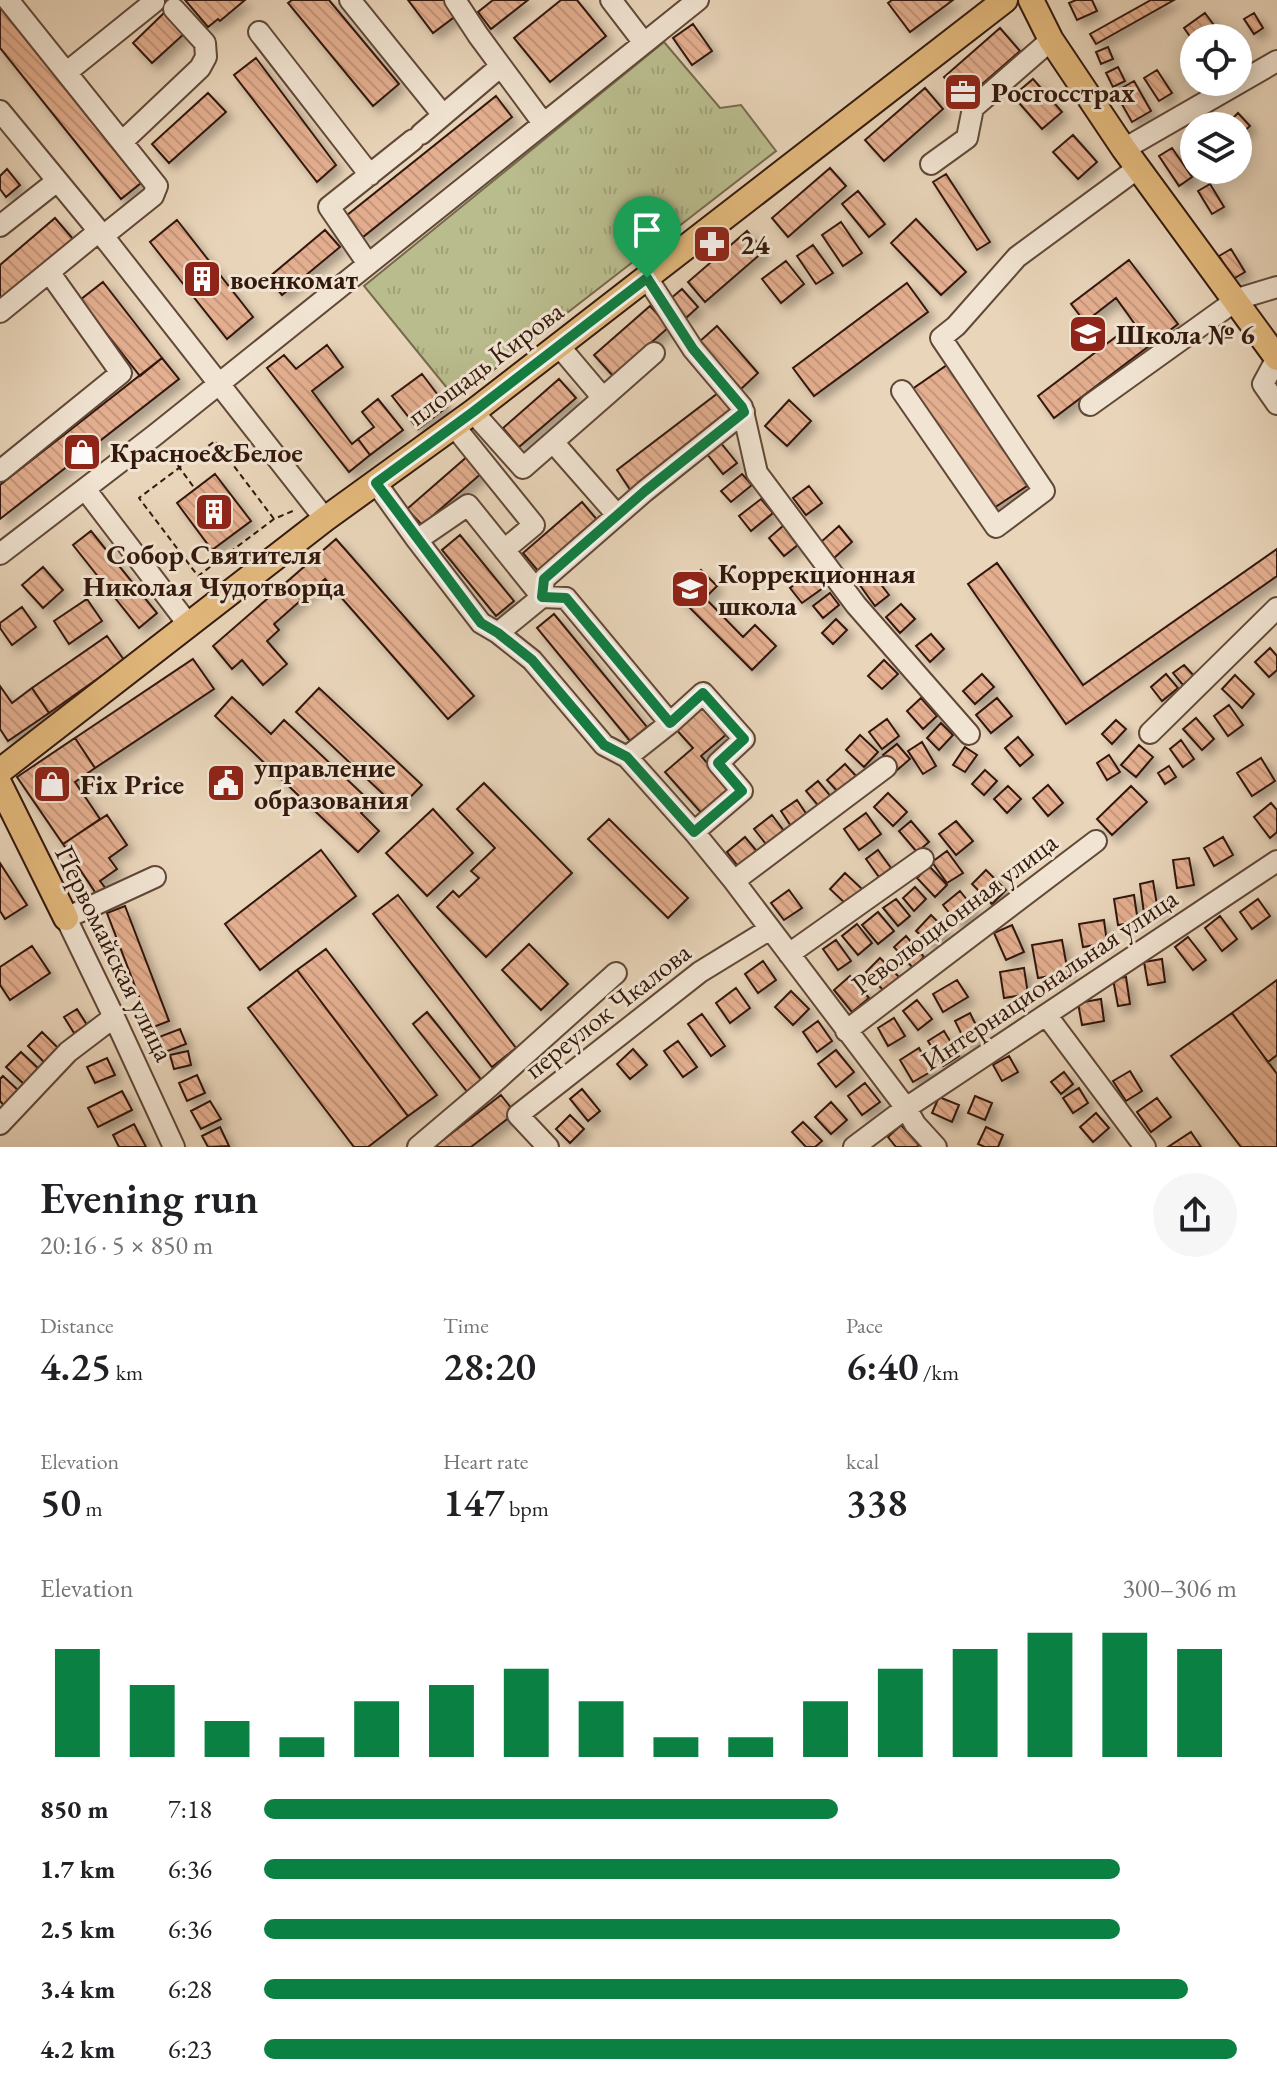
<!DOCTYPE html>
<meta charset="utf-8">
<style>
body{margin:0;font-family:"EB Garamond",serif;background:#f6f6f6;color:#202124;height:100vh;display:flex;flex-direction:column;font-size:30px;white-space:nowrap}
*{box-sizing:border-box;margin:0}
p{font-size:26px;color:#757577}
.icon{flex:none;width:44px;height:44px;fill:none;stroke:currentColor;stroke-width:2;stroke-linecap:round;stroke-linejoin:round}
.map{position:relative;height:1147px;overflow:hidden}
.panel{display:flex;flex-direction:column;background:#fff;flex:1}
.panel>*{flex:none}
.fabs{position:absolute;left:1180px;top:24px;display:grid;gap:16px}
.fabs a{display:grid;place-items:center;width:72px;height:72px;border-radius:50%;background:#fff;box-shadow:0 4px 20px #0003;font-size:40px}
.pin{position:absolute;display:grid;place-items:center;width:68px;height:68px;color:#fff;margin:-82px -34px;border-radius:50% 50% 50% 0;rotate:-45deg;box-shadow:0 0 8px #0007}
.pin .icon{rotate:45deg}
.round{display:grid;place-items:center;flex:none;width:84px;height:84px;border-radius:42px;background:#f6f6f6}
.head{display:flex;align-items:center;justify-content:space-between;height:136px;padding:0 40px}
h1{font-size:44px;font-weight:600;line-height:60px}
.figures{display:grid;grid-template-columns:repeat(3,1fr);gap:12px;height:136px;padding:8px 40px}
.figures div{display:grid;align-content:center}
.figures b{font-size:40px;font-weight:600}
.figures small{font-size:22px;font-weight:400}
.figures p{font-size:22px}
.chart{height:224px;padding:16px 40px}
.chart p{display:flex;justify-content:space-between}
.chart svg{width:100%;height:144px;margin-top:8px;stroke:#0b8043;stroke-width:6}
ul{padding:0 40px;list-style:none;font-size:26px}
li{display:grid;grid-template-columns:128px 96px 1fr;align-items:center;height:60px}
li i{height:20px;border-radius:10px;background:#0b8043}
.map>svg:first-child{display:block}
.park{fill:url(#park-tufts);stroke:#766a4d;stroke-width:2}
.building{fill:url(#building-back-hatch);stroke:#33190d;stroke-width:2;filter:url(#shadow)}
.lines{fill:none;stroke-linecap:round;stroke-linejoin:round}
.minor-casing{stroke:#604838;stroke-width:24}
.major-casing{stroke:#33190d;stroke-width:28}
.path{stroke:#33190d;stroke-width:2;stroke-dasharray:6 4;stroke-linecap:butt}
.minor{stroke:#f1e4d2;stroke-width:20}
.major{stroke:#e4ba7d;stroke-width:24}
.route-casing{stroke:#fff;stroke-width:16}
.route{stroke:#0b8043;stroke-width:10}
.labels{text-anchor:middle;stroke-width:6;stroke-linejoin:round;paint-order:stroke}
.poi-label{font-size:28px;font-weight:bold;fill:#33190d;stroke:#f1e4d2;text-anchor:start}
.street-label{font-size:28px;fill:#33190d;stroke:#f1e4d2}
</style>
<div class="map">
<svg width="1277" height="1147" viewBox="0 0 1277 1147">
<defs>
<pattern id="park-tufts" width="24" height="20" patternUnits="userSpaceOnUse" patternTransform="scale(2)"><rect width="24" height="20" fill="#b9bc8d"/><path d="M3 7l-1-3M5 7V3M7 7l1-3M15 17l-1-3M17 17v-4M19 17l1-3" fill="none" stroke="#a0a178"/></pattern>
<pattern id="building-back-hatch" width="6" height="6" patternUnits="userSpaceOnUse" patternTransform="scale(2)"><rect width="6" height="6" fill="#e4af90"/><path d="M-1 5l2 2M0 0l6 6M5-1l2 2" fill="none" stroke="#c4967b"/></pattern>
<filter id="shadow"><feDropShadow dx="6" dy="6" stdDeviation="4" flood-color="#0004"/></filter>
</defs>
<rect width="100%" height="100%" fill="#e9d5ba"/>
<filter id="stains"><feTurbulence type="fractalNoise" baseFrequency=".0025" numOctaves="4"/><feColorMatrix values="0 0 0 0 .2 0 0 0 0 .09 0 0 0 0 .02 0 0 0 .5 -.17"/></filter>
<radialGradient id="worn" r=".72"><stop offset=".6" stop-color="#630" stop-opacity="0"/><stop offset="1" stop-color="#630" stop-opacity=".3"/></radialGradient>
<path class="park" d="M664,42l56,66 21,-3 35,46 -320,248 -92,-113z"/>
<path class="building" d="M185,0h60l-25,21 -2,-2 -10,8z
M292,0h37l70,84 -26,22 -85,-103z
M408,0h37l12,15 -24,18z
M493,0h35l-37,29 -13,-17z
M561,0h16l29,36 -56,46 -36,-44z
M892,0h61l-43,32 -22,-29z
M1076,0h16l5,11 -20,9 -8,-17z
M1151,0h23l-78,44 -6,-10z
M0,7l141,176 -20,16 -121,-151z
M165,12l20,21 -33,30 -19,-20z
M1205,13l14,19 -8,6h-17v4l-10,-14z
M1254,13l9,15 -9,6 -10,-15z
M693,24l19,27 -20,14 -19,-27z
M1000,28l20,23 -56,49 -20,-23z
M1108,47l5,12 -12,5 -5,-12z
M256,58l80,107 -19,17 -83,-107z
M1118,67l7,14 -12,6 -7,-14z
M1157,70l15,23 -13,8 -15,-23z
M1033,79l29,33 -20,17 -29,-33z
M1134,81l17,30 -19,11 -17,-30z
M925,88l18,21 -59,52 -19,-21z
M208,93l18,19 -57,51 -17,-19z
M496,96l16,21 -149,120 -17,-21z
M1238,113l12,13 -8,7 -4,-7 -7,-6z
M1073,135l24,27 -19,17 -25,-27z
M1172,148l20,29 -13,9 -20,-30z
M830,168l16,18 -58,51 -16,-19z
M7,169l13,16 -14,12 -6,-8v-13z
M946,174l44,68 -13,8 -44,-68z
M1210,184l14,23 -12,7 -14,-23z
M858,191l27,33 -16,13 -27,-33z
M55,218l18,21 -73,62v-36z
M916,219l50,53 -25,23 -50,-52z
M177,220l76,97 -26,22 -77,-97z
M841,222l21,31 -19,13 -21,-31z
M325,230l15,17 -58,48 -14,-17z
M747,231l17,20 -59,51 -17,-20z
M813,245l20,28 -17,11 -19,-28z
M1231,249l14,23 -12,7 -14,-23z
M1129,260l49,64 -124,94 -16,-22 96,-73 -18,-25 -31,24 -14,-18z
M786,261l18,23 -23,19 -19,-24z
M103,282l59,76 -22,18 -60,-76z
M907,283l21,29 -114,84 -21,-28z
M682,289l16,18 -12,11 -16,-19z
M650,306l19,21 -56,49 -19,-21z
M717,326l41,47 -17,16 -42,-47z
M327,345l16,22 -31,24 40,53 6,-5 12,16 -21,17 -82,-104 17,-13 12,14z
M162,358l17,21 -179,140v-34z
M947,365l83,119 -39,26 -83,-118z
M422,374l25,33 -29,22 -26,-33z
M559,379l17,19 -57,49 -16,-19z
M722,390l15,20 -106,81 -14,-21z
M378,399l25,31 -33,25 -12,-16 16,-12 -12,-15z
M789,400l22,21 -24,25 -22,-20z
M721,443l16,20 -14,11 -16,-20z
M469,455l14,17 -61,53 -15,-16z
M215,474l36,47 -39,29 -35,-47z
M742,474l10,11 -21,17 -10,-11z
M809,486l13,17 -16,12 -13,-17z
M761,499l12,14 -22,18 -12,-15z
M582,502l16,19 -59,51 -16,-19z
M784,525l15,19 -15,12 -15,-18z
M839,526l13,16 -18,16 -13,-16z
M91,531l66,82 -18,15 -66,-83z
M460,535l54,66 -18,15 -54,-66z
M336,539l138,157 -26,23 -123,-140 -51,45 5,6 -12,11 20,23 -24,21 -21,-25 -10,9 -19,-23z
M1277,549v27l-211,148 -98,-140 29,-21 86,122z
M43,567l20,23 -20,18 -21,-23z
M701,570l16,16 -12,12 38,39 12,-12 21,21 -24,24 -76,-76z
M811,572l12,16 -21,15 -12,-15z
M873,574l16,21 -14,11 -16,-22z
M830,593l9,12 -16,13 -10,-12z
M87,599l15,22 -33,23 -15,-23z
M901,604l14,15 -15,14 -14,-16z
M22,607l14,20 -24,18 -12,-17v-5z
M554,614l93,113 -17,14 -93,-113z
M836,619l11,11 -14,14 -11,-11z
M931,634l13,15 -14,13 -14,-16z
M107,636l17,24 -75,53 -17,-25z
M1270,648l7,8v14l-8,7 -14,-15z
M193,659l21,30 -119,79 -20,-30z
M884,660l14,14 -16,15 -14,-13z
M1184,665l10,11 -11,9 -10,-12z
M982,674l12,13 -19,17 -12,-13z
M1166,674l12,14 -16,13 -11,-14z
M1235,675l19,19 -12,14 -20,-19z
M0,686l12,17 20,-15 17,25 -41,28 -8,-12z
M319,688l103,97 -23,24 -103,-97z
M232,697l39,37 13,-14 87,82 -10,11 18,18 -21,21 -143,-136z
M921,698l16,18 -14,13 -16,-18z
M997,698l15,18 -21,17 -15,-18z
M701,703l27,30 -27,23 32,37 -28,24 -40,-45 28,-24 -19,-21z
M1229,705l14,20 -15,11 -14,-20z
M1196,718l18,21 -12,11 -19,-21z
M887,719l12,17 -17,13 -13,-17z
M1116,720l10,9 -14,15 -10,-10z
M941,723l12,12 -14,15 -12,-12z
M860,735l18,17 -14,15 -18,-17z
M1018,737l15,18 -13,11 -15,-18z
M75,738l20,30 -20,14 25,37 -37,25 -46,-67z
M1181,740l13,19 -11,8 -13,-18z
M922,742l14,24 -13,8 -15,-23z
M897,744l13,15 -14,12 -13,-16z
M1139,745l14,12 -17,20 -15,-12z
M965,747l12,8 -12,17 -12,-7z
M1109,755l11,17 -13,8 -10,-17z
M1261,758l14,23 -23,15 -15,-23z
M845,764l11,12 -18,16 -11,-12z
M1169,766l7,11 -11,7 -7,-11z
M985,770l12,11 -13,14 -12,-11z
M818,781l15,18 -12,10 -15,-18z
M484,783l88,90 -86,84 -49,-50 16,-16 6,6 20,-19 -8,-7 24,-23 -38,-39z
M1048,785l15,18 -15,13 -15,-18z
M1008,786l13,13 -14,14 -13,-14z
M1131,786l16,16 -35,33 -15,-16z
M888,793l19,19 -14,14 -19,-19z
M797,800l10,15 -16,11 -10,-15z
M1271,803l6,7v22l-7,6 -16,-21z
M433,809l40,44 -46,43 -41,-43z
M866,813l15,21 -22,16 -15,-21z
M107,815l20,30 -18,13 8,11 -17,12 6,8 -9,6 -34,-51z
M772,815l12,16 -18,13 -12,-15z
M609,819l79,79 -20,20 -80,-79z
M911,821l18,21 -12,10 -18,-21z
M956,821l17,20 -17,14 -17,-21z
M745,837l15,18 -19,15 -14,-18z
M1223,837l10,18 -19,11 -10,-18z
M321,850l35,46 -96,74 -35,-46z
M878,850l13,18 -12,9 -13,-18z
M947,851l16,22 -16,10 -15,-21z
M1189,858l5,27 -17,3 -4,-28z
M0,863l27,42 -22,14 -5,-8z
M929,866l18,19 -12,12 -18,-19z
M986,870l20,20 -14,14 -20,-20z
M845,873l18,17 -16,15 -17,-16z
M1153,881l5,30 -14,2 -4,-29z
M915,887l11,12 -12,12 -11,-13z
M789,890l13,18 -18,12 -13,-17z
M960,891l15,19 -17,14 -15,-19z
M398,895l118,153 -24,19 -119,-153z
M1134,895l4,27 -20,3 -4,-26z
M896,899l14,17 -12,10 -15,-18z
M1258,899l12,17 -18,13 -12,-17z
M125,906l44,115 -18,7 -44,-115z
M878,912l16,19 -16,13 -16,-19z
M931,915l15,15 -15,15 -15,-14z
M1220,916l17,23 -15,12 -17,-23z
M1104,920l3,23 -24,4 -4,-23z
M857,924l15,19 -14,12 -16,-19z
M1012,925l12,27 -18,8 -12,-27z
M906,936l18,21 -11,11 -19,-21z
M1188,937l18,23 -13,10 -18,-23z
M836,940l15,21 -13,9 -15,-21z
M1062,940l6,33 -30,5 -6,-33z
M529,944l39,40 -27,26 -39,-40z
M32,946l18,27 -40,27 -10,-15v-18z
M326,949l111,146 -29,21 -111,-146z
M880,958l20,20 -15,14 -19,-20z
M1162,959l3,23 -17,3 -4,-23z
M763,961l13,19 -18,13 -13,-19z
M1024,968l4,26 -24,4 -4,-26z
M297,970l111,146 -40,31h-14l-106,-139z
M850,976l19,22 -17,14 -18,-22z
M1126,977l4,27 -12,2 -5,-27z
M957,980l11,17 -25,15 -10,-18z
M1277,980v75l-9,7 -36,-49z
M736,988l14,20 -20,15 -14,-20z
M791,991l18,18 -16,16 -18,-18z
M1101,999l3,22 -22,4 -4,-22z
M917,1000l15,19 -14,11 -15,-19z
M77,1009l10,16 -13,8 -10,-16z
M427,1012l57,71 -15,11 -56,-70z
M970,1013l11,22 -15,8 -11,-22z
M1232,1013l45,61v73h-36l-70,-91z
M702,1014l23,32 -14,10 -23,-32z
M894,1018l11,18 -17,10 -10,-18z
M818,1021l14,20 -15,11 -14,-20z
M180,1029l6,15 -21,8 -6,-15z
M944,1031l15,25 -16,10 -15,-25z
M42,1032l19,19 -14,14 -19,-19z
M678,1041l19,26 -14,10 -19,-26z
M919,1048l13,23 -19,11 -13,-22z
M633,1049l14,16 -17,14 -13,-15z
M836,1050l18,22 -18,15 -18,-23z
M188,1051l3,14 -17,4 -4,-14z
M21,1052l19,18 -15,15 -19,-18z
M1009,1056l9,16 -16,9 -9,-16z
M107,1058l8,17 -20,8 -8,-16z
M1130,1071l12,20 -16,10 -13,-20z
M1064,1072l9,12 -12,10 -10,-12z
M197,1075l8,18 -18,8 -8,-18z
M3,1076l19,18 -15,15 -7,-8v-22z
M865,1083l15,19 -18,13 -14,-19z
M1079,1088l9,15 -15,10 -10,-15z
M582,1089l18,22 -12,10 -18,-22z
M122,1091l10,19 -34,17 -10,-19z
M501,1095l14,18 -44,34h-37z
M975,1096l17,7 -7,17 -17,-7z
M939,1097l20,8 -7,17 -20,-9z
M1157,1098l14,19 -20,15 -14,-20z
M210,1101l11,18 -20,10 -10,-18z
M831,1102l16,18 -16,14 -16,-17z
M1096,1113l13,15 -16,14 -13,-15z
M570,1115l14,14 -14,14 -14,-14z
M803,1122l19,19 -7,6h-9l-14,-15z
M134,1124l12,23h-27l-6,-12z
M901,1125l18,20 -2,2h-21l-8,-10z
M220,1127l9,19 -21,1 -6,-11z
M986,1127l17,8 -5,12h-13l-7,-3z
M1191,1132l10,15h-33z"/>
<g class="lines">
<defs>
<path id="minor" d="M8,0l149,186 -4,10 -50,40
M350,0l93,115
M455,0l23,35 65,88
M611,0l33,43
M259,32l111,143
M67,72l87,-70
M0,111l103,125 222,283
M421,134l80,-68
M122,142l78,-74 6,-11 -1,-14 -31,-34
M1124,149l153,-88
M931,164l36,-26 6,-30 78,-68
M0,226l57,-45
M368,264l-39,-57 84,-67
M647,278l46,71 49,58 15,66 99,132 113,129
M1234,300l43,-13
M0,312l49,-40
M1277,358l-14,26 14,20
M902,391l94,136 48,-36 -103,-153 15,-12 61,-69 121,-89
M603,398l51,-45
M1090,405l145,-104
M473,412l50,56 80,-70 -44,-52
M454,426l80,99 -30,25
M553,442l64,73
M0,471l121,-98 -72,-101 50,-41
M376,483l41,57 64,83 17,10 34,27 72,85 23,12 67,75 40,49 172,227 9,16 21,23
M85,489l103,135
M417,540l51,-35 74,92 24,1 104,125
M0,554l155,-119 543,-435
M498,633l44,-36 2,-18 101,-88 99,-79
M1150,733l127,-125
M627,757l43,-34 33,-30 41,46 -26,24 24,28 -48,41
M155,877l-89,41 48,99 60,130
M734,881l152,-114
M789,954l134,-95
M1047,1016l98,131
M846,1031l250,-190
M0,1124l68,-72 46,-35
M418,1147l72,-61 126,-113
M548,1147l-30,-32 182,-143 70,-43
M854,1147l52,-39 371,-247"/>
<path id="major" d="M1031,0l20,40 73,109 153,209
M0,771l325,-252 148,-107 532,-412
M0,785l66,133"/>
</defs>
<use href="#minor" class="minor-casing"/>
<use href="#major" class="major-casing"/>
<path class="path" d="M166,449l29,40
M274,519l-59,-78 -76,57 59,78 76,-57 21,-9"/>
<use href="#minor" class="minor"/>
<use href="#major" class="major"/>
</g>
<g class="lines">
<defs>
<path id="route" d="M647,278l46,71 49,58 2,5 -99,79 -101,88 -2,18 24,1 104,125 33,-30 41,46 -26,24 24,28 -48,41 -67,-75 -23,-12 -72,-85 -34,-27 -17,-10 -105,-140 97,-71z"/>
</defs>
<use href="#route" class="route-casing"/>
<use href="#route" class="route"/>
</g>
<defs>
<symbol id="office-square" viewBox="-11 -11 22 22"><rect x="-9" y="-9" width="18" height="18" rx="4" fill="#8f2418" stroke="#f1e4d2"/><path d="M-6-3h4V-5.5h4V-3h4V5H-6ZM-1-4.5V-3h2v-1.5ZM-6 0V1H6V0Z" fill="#fff"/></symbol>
<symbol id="pharmacy-square" viewBox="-11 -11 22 22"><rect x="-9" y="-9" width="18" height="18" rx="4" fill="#8f2418" stroke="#f1e4d2"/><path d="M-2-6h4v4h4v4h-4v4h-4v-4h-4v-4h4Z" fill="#fff"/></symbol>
<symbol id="building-square" viewBox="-11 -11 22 22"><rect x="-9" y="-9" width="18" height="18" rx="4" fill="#8f2418" stroke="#f1e4d2"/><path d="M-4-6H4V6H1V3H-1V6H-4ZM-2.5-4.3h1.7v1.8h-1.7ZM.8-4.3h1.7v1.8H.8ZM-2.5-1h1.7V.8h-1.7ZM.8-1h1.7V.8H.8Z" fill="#fff"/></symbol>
<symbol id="school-square" viewBox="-11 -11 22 22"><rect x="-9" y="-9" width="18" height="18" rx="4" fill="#8f2418" stroke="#f1e4d2"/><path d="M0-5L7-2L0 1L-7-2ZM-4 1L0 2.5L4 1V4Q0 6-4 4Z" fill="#fff"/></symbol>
<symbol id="shop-square" viewBox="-11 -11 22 22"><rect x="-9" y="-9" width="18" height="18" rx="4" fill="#8f2418" stroke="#f1e4d2"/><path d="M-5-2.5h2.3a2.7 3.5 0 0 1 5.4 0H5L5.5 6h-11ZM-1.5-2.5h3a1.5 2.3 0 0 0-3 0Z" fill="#fff"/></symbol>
<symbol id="civic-square" viewBox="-11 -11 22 22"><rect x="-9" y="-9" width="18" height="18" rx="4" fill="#8f2418" stroke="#f1e4d2"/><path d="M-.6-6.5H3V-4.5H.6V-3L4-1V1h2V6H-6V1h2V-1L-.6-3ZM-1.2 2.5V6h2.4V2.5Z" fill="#fff"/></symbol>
</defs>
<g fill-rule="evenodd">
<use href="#office-square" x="941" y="70" width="44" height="44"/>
<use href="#pharmacy-square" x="690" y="222" width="44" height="44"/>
<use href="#building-square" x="180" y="257" width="44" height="44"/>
<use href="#school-square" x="1066" y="312" width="44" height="44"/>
<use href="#shop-square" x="60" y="430" width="44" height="44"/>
<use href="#building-square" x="192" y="490" width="44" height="44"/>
<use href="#school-square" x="668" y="567" width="44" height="44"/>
<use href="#civic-square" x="204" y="761" width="44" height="44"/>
<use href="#shop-square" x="30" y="762" width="44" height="44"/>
</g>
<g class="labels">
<g class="poi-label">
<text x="991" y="102">Росгосстрах</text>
<text x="740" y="254">24</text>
<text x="230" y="289">военкомат</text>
<text x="1116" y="344">Школа № 6</text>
<text x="110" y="462">Красное&amp;Белое</text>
<text x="214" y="564" text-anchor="middle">Собор Святителя<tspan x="214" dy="32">Николая Чудотворца</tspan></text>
<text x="718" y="583">Коррекционная<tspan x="718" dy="32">школа</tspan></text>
<text x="254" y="777">управление<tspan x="254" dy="32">образования</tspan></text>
<text x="80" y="794">Fix Price</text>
</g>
<g class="street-label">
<text transform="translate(485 363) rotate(-37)" y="10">площадь Кирова</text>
<text transform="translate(954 913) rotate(-37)" y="10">Революционная улица</text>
<text transform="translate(115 953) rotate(64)" y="10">Первомайская улица</text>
<text transform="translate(1049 979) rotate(-34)" y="10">Интернациональная улица</text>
<text transform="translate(607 1010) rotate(-38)" y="10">переулок Чкалова</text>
</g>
</g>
<rect width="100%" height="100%" filter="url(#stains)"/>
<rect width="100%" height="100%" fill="url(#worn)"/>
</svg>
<div class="fabs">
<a><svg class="icon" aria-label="locate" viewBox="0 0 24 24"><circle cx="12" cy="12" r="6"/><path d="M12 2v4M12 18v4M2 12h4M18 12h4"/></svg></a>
<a><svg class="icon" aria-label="layers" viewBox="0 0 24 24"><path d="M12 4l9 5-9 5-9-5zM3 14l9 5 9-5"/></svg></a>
</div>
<div class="pin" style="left:647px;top:278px;background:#1e9e55"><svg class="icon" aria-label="arrive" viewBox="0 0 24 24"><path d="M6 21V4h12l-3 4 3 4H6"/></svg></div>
</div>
<section class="panel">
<div class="head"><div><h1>Evening run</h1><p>20:16 · 5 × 850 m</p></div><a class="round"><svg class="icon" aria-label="share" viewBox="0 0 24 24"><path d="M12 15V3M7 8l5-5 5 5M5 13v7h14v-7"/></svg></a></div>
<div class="figures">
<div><p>Distance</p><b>4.25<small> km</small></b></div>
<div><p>Time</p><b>28:20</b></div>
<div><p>Pace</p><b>6:40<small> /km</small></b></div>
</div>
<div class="figures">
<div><p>Elevation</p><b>50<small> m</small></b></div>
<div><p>Heart rate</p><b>147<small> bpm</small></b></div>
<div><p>kcal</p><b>338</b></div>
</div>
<div class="chart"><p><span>Elevation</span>300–306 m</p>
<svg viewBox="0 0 160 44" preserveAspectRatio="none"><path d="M5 44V11M15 44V22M25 44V33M35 44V38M45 44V27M55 44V22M65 44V17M75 44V27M85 44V38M95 44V38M105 44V27M115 44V17M125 44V11M135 44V6M145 44V6M155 44V11"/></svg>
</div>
<ul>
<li><b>850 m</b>7:18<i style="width:59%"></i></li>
<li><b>1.7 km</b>6:36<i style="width:88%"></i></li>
<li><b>2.5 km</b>6:36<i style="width:88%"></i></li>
<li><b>3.4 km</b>6:28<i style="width:95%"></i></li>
<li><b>4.2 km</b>6:23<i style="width:100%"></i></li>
</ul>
</section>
